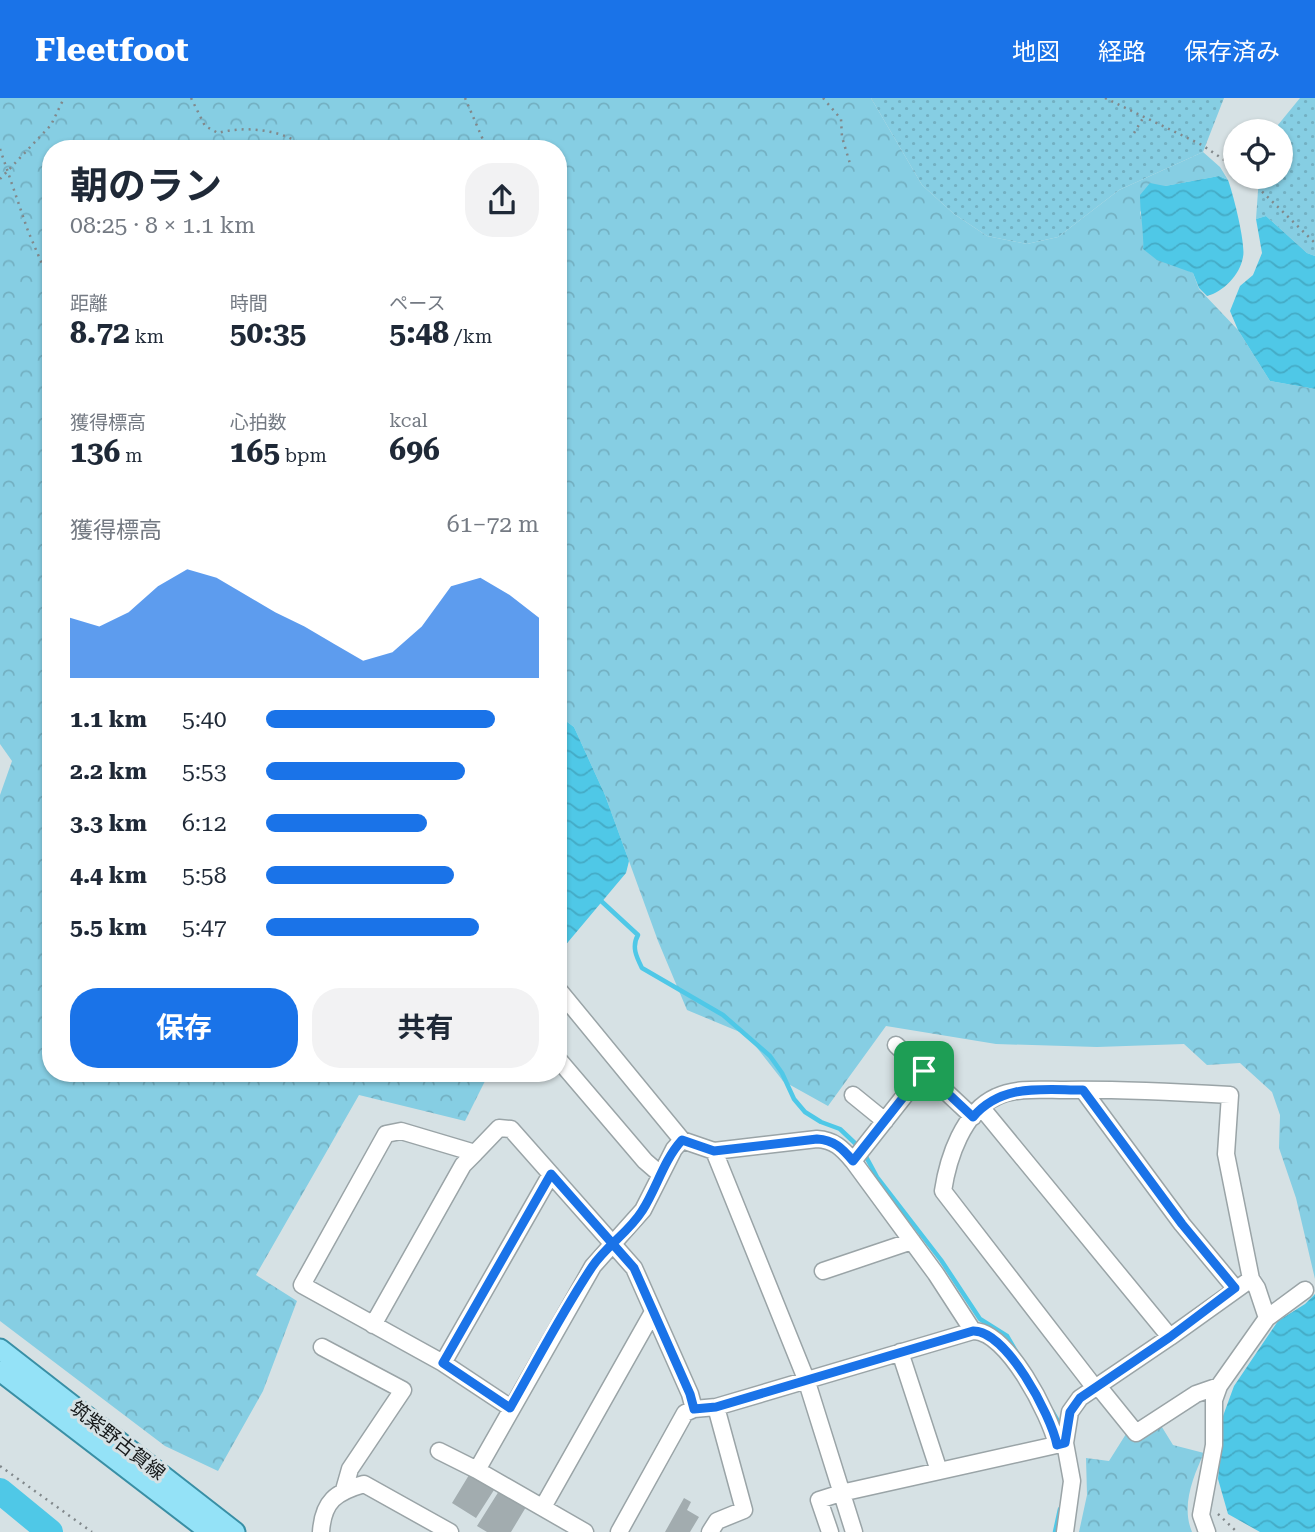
<!DOCTYPE html>
<html lang="ja">
<meta charset="utf-8">
<style>
body{margin:0;font-family:"Roboto Serif","Noto Sans JP",serif;background:#f2f2f3;color:#1f2937;height:100vh;display:flex;flex-direction:column;font-size:26px;white-space:nowrap}
*{box-sizing:border-box;margin:0}
p{font-size:23px;color:#747a83}
.icon{flex:none;width:38px;height:38px;fill:none;stroke:currentColor;stroke-width:2;stroke-linecap:round;stroke-linejoin:round}
.map{position:relative;flex:1;overflow:hidden}
.drawer{position:absolute;left:42px;top:42px;width:525px;height:942px;display:flex;flex-direction:column;background:#fff;border-radius:28px;box-shadow:0 2px 5px #0004}
.drawer>*{flex:none}
.controls{position:absolute;left:1223px;top:21px;display:grid;gap:14px}
.controls a{display:grid;place-items:center;width:70px;height:70px;border-radius:50%;background:#fff;box-shadow:0 2px 5px #0004;font-size:35px}
.pin{position:absolute;display:grid;place-items:center;width:60px;height:60px;color:#fff;margin:-30px;border-radius:14px;box-shadow:0 4px 10px #0006}
.round{display:grid;place-items:center;flex:none;width:74px;height:74px;border-radius:28px;background:#f2f2f3}
.head{display:flex;align-items:center;justify-content:space-between;height:119px;padding:0 28px}
h1{font-size:38px;font-weight:700;line-height:52px}
.figures{display:grid;grid-template-columns:repeat(3,1fr);gap:10px;height:119px;padding:7px 28px}
.figures div{display:grid;align-content:center}
.figures b{font-size:30px;font-weight:700}
.figures small{font-size:19px;font-weight:400}
.figures p{font-size:19px}
.chart{height:196px;padding:14px 28px}
.chart p{display:flex;justify-content:space-between}
.chart svg{width:100%;height:126px;margin-top:7px;fill:#1a73e8;opacity:.7}
.action{display:flex;gap:14px;margin-top:auto;padding:14px 28px}
.action a{flex:1;height:80px;border-radius:28px;background:#1a73e8;color:#fff;font-size:28px;font-weight:700;line-height:80px;text-align:center}
.action a+a{background:#f2f2f3;color:#1f2937}
ul{padding:0 28px;list-style:none;font-size:23px}
li{display:grid;grid-template-columns:112px 84px 1fr;align-items:center;height:52px}
li i{height:18px;border-radius:9px;background:#1a73e8}
header{display:flex;align-items:center;gap:42px;box-sizing:border-box;height:98px;padding:0 35px;background:#1a73e8;color:#fff}
header strong{font-size:33px}
nav{display:flex;gap:38px;margin-inline-start:auto;font-size:24px}
.map>svg:first-child{display:block}
.grass{fill:url(#grass-dots)}
.forest{fill:url(#forest-crowns)}
.water{fill:url(#water-waves)}
.lines{fill:none;stroke-linecap:round;stroke-linejoin:round}
.stream{stroke:#4fc8e7;stroke-width:4.5}
.river{stroke:#4fc8e7;stroke-width:26}
.building{fill:#a2acaf}
.minor-casing{stroke:#9aa4a7;stroke-width:19}
.major-casing{stroke:#398fa5;stroke-width:23}
.path{stroke:#81888b;stroke-width:2.5;stroke-dasharray:2 5;stroke-linecap:butt}
.minor{stroke:#fff;stroke-width:16}
.major{stroke:#94e2f7;stroke-width:19}
.route-casing{stroke:#fff;stroke-width:14}
.route{stroke:#1a73e8;stroke-width:9}
.labels{text-anchor:middle;stroke-width:6;stroke-linejoin:round;paint-order:stroke}
.street-label{font-size:19px;fill:#151819;stroke:#d6e1e4}
</style>
<header>
<strong>Fleetfoot</strong>
<nav><a>地図</a><a>経路</a><a>保存済み</a></nav>
</header>
<div class="map">
<svg width="1315" height="1434" viewBox="0 0 1315 1434">
<defs>
<pattern id="grass-dots" width="8" height="8" patternUnits="userSpaceOnUse" patternTransform="scale(1.75)"><rect width="8" height="8" fill="#86cee3"/><path d="M2 2h.1M6 6h.1" fill="none" stroke="#73b0c2" stroke-width="1.8" stroke-linecap="round"/></pattern>
<pattern id="forest-crowns" width="20" height="18" patternUnits="userSpaceOnUse" patternTransform="scale(1.75)"><rect width="20" height="18" fill="#86cee3"/><path d="M2 6a3 3 0 1 1 6 0M12 15a3 3 0 1 1 6 0" fill="none" stroke="#73b0c2"/></pattern>
<pattern id="water-waves" width="16" height="10" patternUnits="userSpaceOnUse" patternTransform="scale(1.75)"><rect width="16" height="10" fill="#4fc8e7"/><path d="M0 5q4-4 8 0t8 0" fill="none" stroke="#44abc6"/></pattern>
</defs>
<rect width="100%" height="100%" fill="#d6e1e4"/>
<path class="grass" d="M871,0h353l-21,54 -84,38 -61,47 -31,7 -40,-8 -33,-22 -32,-29z
M1300,0h15v158l-8,-3 -41,-37 -10,3 3,-42h22v-46h-8z"/>
<path class="forest" d="M0,0h871l51,87 32,29 33,22 40,8 31,-7 61,-47 84,-38 17,15 8,13 -9,-4 -54,10 -25,26 4,16 -1,21 50,24 6,16 39,41 32,51 45,8v890l-19,-81 -17,-50 1,-33 -8,-23 -32,-29 -33,2 -23,-21 -87,3 -101,-3 -110,-18 -58,80 -45,-25 -36,-46 -60,-25 -29,-69 -53,-146 -31,-68 -16,-12v-566h-507v924h438l-24,48 -106,-26 -103,180 41,26 -34,90 -45,80 -53,-25 -165,-125v-526l12,-34 -12,-17z
M1157,1321l16,26 31,8c-11,24 -23,53 -12,79h-113l8,-37 -1,-37 23,3 17,-27z"/>
<path class="water" d="M1219,78l9,4c5,13 18,64 15,77 -3,18 -20,35 -36,39l-8,-8 -6,-15 -36,-13 -14,-11c1,-18 -3,-35 -3,-54l10,-12 15,3z
M1266,118l41,37 8,3v133l-45,-8 -32,-51 -8,-19 10,-25 13,-11 9,-22 -6,-34z
M558,617l16,12 31,68 24,66 -3,12 -68,81z
M1315,1196v238h-55l-32,-18 -10,-35 5,-63 11,-30 44,-65 27,-17z"/>
<g class="lines">
<path class="stream" d="M599,801l39,36c-7,12 -1,23 4,33l81,47 47,41 12,17 12,26 11,13 16,10 19,7 19,18
M864,1055l13,24 64,83 39,59 27,17 10,17
M1052,1313l7,12 1,9
M1055,1434l5,-23"/>
<path class="river" d="M0,1393l50,41"/>
</g>
<path class="building" d="M469,1377l25,15 -18,28 -24,-15z
M499,1393l27,16 -15,25h-24l-10,-6z
M684,1400l7,4 -4,8 12,7 -9,15h-25z"/>
<g class="lines">
<defs>
<path id="minor" d="M558,891l124,151 -8,9 -31,61 -50,56 -116,204 108,62
M896,947l77,72
M558,961l87,102 15,13
M1083,992l99,134 53,64
M853,997l32,26
M981,1009l189,230
M682,1042l32,11 103,-12c17,1 25,9 36,22l83,113 37,57
M714,1053l92,228 48,153
M853,1063l71,-90
M823,1173l89,-30
M1267,1220l38,-28
M373,1227l90,-160 12,-12
M322,1249l81,43 -53,79 -6,21
M900,1254l39,119
M443,1265l108,-189
M511,1310l-68,-45 -141,-78 84,-151 15,-3 74,22 24,-25 12,1 123,139 56,126 4,15
M439,1353l38,19
M543,1409l110,-195
M321,1434c2,-31 15,-40 43,-48l86,48
M619,1434l66,-119 9,-4 22,-2 257,-76c34,-1 77,84 84,114
M710,1434l7,-11 27,-11 -28,-103
M830,1434l-11,-32 22,-7 224,-50
M1065,1434l7,-51 -7,-38 5,-31 10,-14 90,-61 81,-58 -25,-125 4,-59c-55,-3 -110,-6 -165,-5 -22,0 -49,-3 -69,7 -33,15 -48,61 -53,94l152,197 7,3 34,42 60,-39 23,-8
M1207,1434l-6,-17 13,-70v-45l5,-14 48,-68 -10,-30 -6,-9"/>
<path id="major" d="M0,1251l235,183
M0,1273l210,161"/>
</defs>
<use href="#minor" class="minor-casing"/>
<use href="#major" class="major-casing"/>
<path class="path" d="M191,0l14,28 13,7c29,-8 67,-3 90,16
M465,0l22,51
M823,0l18,21 1,18 9,30
M1105,0l97,47 34,23
M1134,35l9,-15
M0,51l28,82 23,54
M1247,79l68,66
M0,81l51,-54 13,-27
M0,1368l92,66
M1218,1416l19,18"/>
<use href="#minor" class="minor"/>
<use href="#major" class="major"/>
</g>
<g class="lines">
<defs>
<path id="route" d="M924,973l-71,90c-11,-13 -19,-21 -36,-22l-103,12 -32,-11c-19,21 -25,48 -40,71 -13,21 -36,35 -50,56 -30,45 -55,94 -82,141l-67,-45 108,-189 83,94 56,126 4,15 22,-2 257,-76c33,-1 78,84 84,114l8,-2 5,-31 10,-14 90,-61 65,-49 -53,-64 -99,-134c-41,0 -81,-7 -110,27l-49,-46"/>
</defs>
<use href="#route" class="route-casing"/>
<use href="#route" class="route"/>
</g>
<g class="labels">
<g class="street-label">
<text transform="translate(118 1342) rotate(38)" y="7">筑紫野古賀線</text>
</g>
</g>
</svg>
<div class="controls">
<a><svg class="icon" aria-label="locate" viewBox="0 0 24 24"><circle cx="12" cy="12" r="6"/><path d="M12 2v4M12 18v4M2 12h4M18 12h4"/></svg></a>
</div>
<div class="pin" style="left:924px;top:973px;background:#1e9e55"><svg class="icon" aria-label="arrive" viewBox="0 0 24 24"><path d="M6 21V4h12l-3 4 3 4H6"/></svg></div>
<section class="drawer">
<div class="head"><div><h1>朝のラン</h1><p>08:25 · 8 × 1.1 km</p></div><a class="round"><svg class="icon" aria-label="share" viewBox="0 0 24 24"><path d="M12 15V3M7 8l5-5 5 5M5 13v7h14v-7"/></svg></a></div>
<div class="figures">
<div><p>距離</p><b>8.72<small> km</small></b></div>
<div><p>時間</p><b>50:35</b></div>
<div><p>ペース</p><b>5:48<small> /km</small></b></div>
</div>
<div class="figures">
<div><p>獲得標高</p><b>136<small> m</small></b></div>
<div><p>心拍数</p><b>165<small> bpm</small></b></div>
<div><p>kcal</p><b>696</b></div>
</div>
<div class="chart"><p><span>獲得標高</span>61–72 m</p>
<svg viewBox="0 0 160 44" preserveAspectRatio="none"><path d="M0 44V23L10 26L20 21L30 12L40 6L50 9L60 15L70 21L80 26L90 32L100 38L110 35L120 26L130 12L140 9L150 15L160 23V44z"/></svg>
</div>
<ul>
<li><b>1.1 km</b>5:40<i style="width:84%"></i></li>
<li><b>2.2 km</b>5:53<i style="width:73%"></i></li>
<li><b>3.3 km</b>6:12<i style="width:59%"></i></li>
<li><b>4.4 km</b>5:58<i style="width:69%"></i></li>
<li><b>5.5 km</b>5:47<i style="width:78%"></i></li>
</ul>
<div class="action"><a>保存</a><a>共有</a></div>
</section>
</div>
